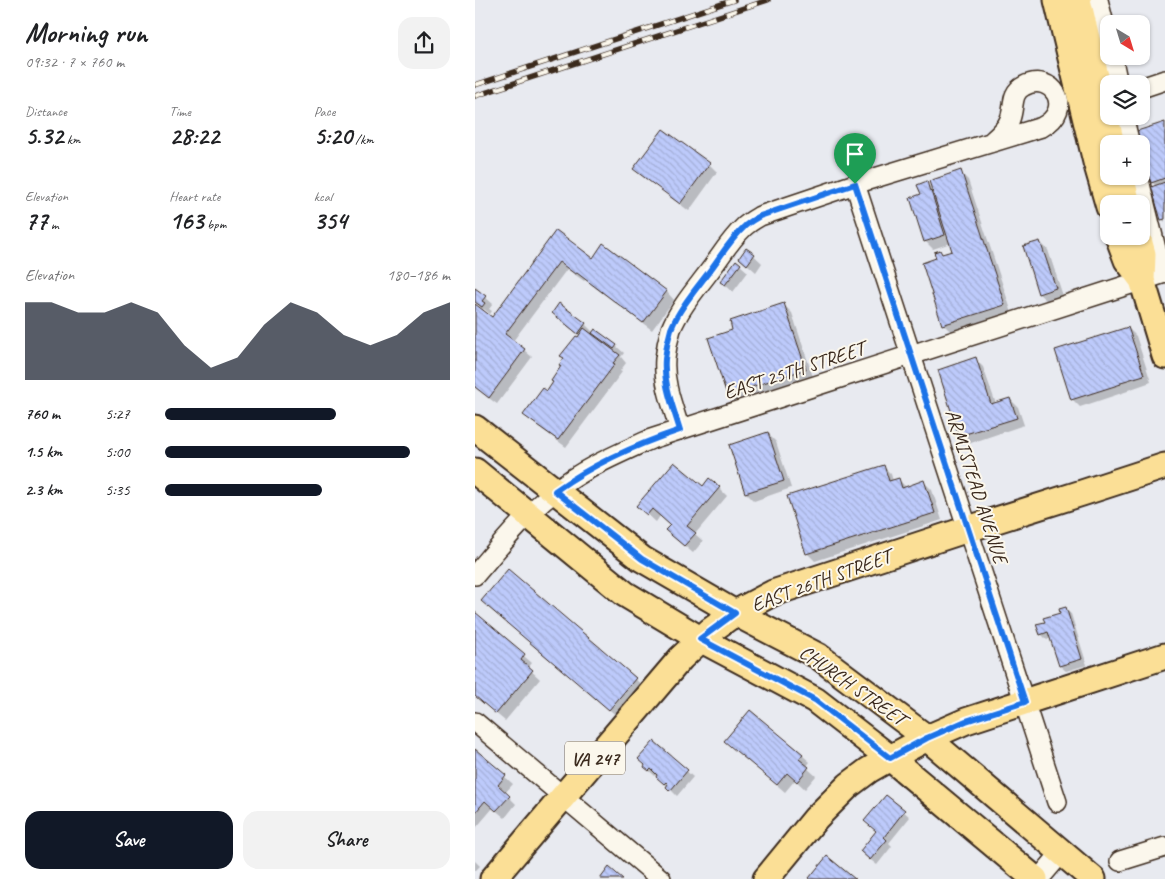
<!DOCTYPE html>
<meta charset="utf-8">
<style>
body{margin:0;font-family:Caveat,sans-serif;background:#f2f2f2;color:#202124;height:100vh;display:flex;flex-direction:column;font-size:19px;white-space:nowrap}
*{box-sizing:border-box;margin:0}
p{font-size:16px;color:#757577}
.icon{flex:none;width:28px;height:28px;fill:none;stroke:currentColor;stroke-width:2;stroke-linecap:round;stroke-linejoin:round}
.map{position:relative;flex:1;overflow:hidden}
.drawer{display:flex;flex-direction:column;background:#fff;width:475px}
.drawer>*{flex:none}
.needle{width:32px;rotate:142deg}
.tools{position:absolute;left:625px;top:15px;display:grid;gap:10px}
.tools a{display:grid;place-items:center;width:50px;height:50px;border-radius:10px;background:#fff;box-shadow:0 1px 4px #0004;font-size:25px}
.pin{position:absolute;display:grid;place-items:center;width:42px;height:42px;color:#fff;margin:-51px -21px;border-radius:50% 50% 50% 0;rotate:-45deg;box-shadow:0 0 5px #0007}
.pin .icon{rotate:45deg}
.round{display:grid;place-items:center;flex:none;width:52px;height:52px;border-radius:15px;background:#f2f2f2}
.summary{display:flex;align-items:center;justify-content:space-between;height:85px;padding:0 25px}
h1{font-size:28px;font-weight:800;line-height:38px}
.stats{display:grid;grid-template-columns:repeat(3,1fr);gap:8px;height:85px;padding:5px 25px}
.stats div{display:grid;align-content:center}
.stats b{font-size:25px;font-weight:800}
.stats small{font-size:14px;font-weight:400}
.stats p{font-size:14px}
.chart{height:140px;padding:10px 25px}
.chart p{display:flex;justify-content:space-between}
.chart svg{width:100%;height:90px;margin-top:5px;fill:#111827;opacity:.7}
.cta{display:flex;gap:10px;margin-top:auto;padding:10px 25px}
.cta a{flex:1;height:58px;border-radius:15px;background:#111827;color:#fff;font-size:20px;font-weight:800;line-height:58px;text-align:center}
.cta a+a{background:#f2f2f2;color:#202124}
ul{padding:0 25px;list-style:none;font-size:16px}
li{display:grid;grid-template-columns:80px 60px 1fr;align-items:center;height:38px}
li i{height:12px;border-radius:6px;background:#111827}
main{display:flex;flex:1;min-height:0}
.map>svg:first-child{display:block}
.shadow{fill:#0003}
.building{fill:url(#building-back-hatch);stroke:#3b2a1e}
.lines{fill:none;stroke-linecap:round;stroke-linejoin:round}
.minor-casing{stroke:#3b2a1e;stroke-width:22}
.major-casing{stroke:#3b2a1e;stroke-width:29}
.minor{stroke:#fbf7ec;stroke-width:19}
.major{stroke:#fbdf96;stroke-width:25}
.rail-casing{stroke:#3b2a1e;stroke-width:5.5}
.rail{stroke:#fbf7ec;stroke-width:4;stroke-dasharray:11;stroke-linecap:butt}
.route-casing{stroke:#fff;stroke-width:10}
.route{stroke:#1a73e8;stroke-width:6}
.labels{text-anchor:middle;stroke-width:4;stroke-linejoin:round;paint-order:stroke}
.shield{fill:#fbf7ec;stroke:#75685c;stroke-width:1}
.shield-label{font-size:19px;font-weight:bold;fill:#3b2a1e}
.street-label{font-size:20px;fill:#3b2a1e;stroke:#fbf7ec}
</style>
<main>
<section class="drawer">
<div class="summary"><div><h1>Morning run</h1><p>09:32 · 7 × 760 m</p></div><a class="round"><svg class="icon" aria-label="share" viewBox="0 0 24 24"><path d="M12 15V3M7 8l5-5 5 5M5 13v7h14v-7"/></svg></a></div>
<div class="stats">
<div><p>Distance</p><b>5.32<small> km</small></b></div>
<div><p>Time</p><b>28:22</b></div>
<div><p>Pace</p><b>5:20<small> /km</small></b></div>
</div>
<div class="stats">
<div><p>Elevation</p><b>77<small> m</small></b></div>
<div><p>Heart rate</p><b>163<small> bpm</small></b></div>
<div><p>kcal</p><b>354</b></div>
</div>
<div class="chart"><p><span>Elevation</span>180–186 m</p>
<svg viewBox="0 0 160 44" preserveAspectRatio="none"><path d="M0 44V6L10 6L20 11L30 11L40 6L50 11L60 27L70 38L80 33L90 17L100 6L110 11L120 22L130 27L140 22L150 11L160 6V44z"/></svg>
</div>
<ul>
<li><b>760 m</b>5:27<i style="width:60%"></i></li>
<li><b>1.5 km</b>5:00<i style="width:86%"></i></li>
<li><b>2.3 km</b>5:35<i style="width:55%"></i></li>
</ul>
<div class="cta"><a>Save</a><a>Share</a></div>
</section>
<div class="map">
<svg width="690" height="879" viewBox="0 0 690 879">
<defs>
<pattern id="building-back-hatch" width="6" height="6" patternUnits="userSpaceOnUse" patternTransform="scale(1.25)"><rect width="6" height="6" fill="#bdcafb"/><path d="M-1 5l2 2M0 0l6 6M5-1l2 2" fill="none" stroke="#a3aed7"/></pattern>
</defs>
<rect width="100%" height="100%" fill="#e8eaf0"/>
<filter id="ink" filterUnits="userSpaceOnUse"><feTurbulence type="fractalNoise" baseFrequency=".02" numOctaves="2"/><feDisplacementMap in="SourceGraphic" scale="10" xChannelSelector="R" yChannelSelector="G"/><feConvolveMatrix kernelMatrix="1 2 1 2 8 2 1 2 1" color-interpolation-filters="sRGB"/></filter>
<g filter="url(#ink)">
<path class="shadow" d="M690,124v98l-3,-3 -6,-33 -4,-4z
M189,130l45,34 8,8 -28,39 -46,-35 -8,-7z
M485,172l8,8 44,133 -61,19 -8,-8 -6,-65 3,-8 4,4 9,-3 -2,-9 -18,6 -8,-8 -3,-46 4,-12 7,7z
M81,232l37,27 11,-14 63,47 7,8 -22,30 -67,-50 -1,1 -17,-12 -54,72 11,9 8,7 -35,47 -22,-16v-83l6,5 1,-1 -7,-8v-11l10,7 8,7 -4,5 3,2 -2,3 -6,-5 -2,2 11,7z
M565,242l8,8 15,46 -16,5 -8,-7 -15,-47z
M272,249l15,14 -6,9 -16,-14z
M265,265l8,7 -15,20 -11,-10z
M84,305l26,19 9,9 22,13 8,7 -3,4 5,6 -6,8 2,1 -56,75 -34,-25 -8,-7 23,-23 7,-9 26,-47 -16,-13z
M309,305l8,8 21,64 -78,25 -7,-7 6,-65z
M653,328l8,8 15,46 -23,8v1l-48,16 -8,-8z
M500,359l8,8 13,37 14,-5 8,8 6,18 -56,19 -7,-8 -22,-65z
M293,434l8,8 15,46 -37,13 -8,-8 -15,-47z
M409,467l7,7 2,7 6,-1 7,7 18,-5 8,8 10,30 -127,41 -8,-8z
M228,488h16l8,8 -32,38 8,7 -10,12 -18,-15 -4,-13 -11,-9 -4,6 -18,-16z
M7,601l153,78 8,7 -25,31z
M590,609l6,5 16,51 -21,6 -6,-5 -9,-28 -4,2 -6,-6z
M0,614l57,49 -4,5 12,11 -35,42 -30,-25z
M179,742l39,35 -16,19 -21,-21 -1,1 -10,-9z
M259,748l68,7 8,7 -4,5 10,9 -11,13 -10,-9 -10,12z
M0,751l38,33 -8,9 11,11 -11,14 -12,-10 -18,21z
M411,796l24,21 -21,26 3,3 -15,19 -10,-8 10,-25z
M0,861l5,5 -5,5z"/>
<path class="building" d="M690,122v56l-14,5 -10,-29v-10h-3l-4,-12z
M188,129l47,34 -30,41 -47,-35z
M486,170l44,135 -63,20 -20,-62 14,-5 -2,-6 6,-2 2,4 10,-3 -23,-70z
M452,181l3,11 1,-1 14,44 -21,7 -14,-44 11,-4 -4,-9z
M690,182v37l-4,1 -10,-33z
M81,230l37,28 10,-15 64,48 -24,32 -66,-50 -2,1 -16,-12 -54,72 20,15 -36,49 -14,-11v-83l17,13z
M565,241l16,47 -18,6 -15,-48z
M271,248l9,6 -8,11 -8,-7z
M261,260l5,4 -16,21 -5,-3z
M0,288l11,8 -4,5 3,2 -3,4 -7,-5z
M84,303l27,20 -8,11 -26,-21z
M309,303l22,66 -79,26 -19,-57 24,-8 -2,-9z
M653,327l16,48 -23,7v2l-50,16 -16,-50z
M109,328l36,27 -7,8 2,1 -57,76 -35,-25 20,-27 4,3 6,-9 -2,-1 10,-15 -2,-1 5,-7 -4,-2 16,-20 2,1z
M120,329l22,16 -3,4 -22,-16z
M501,357l15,47 19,-6 7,20 -58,18 -21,-66z
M293,432l16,49 -39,12 -16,-48z
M199,462l29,24 6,-8 11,9 -33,39 9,7 -12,13 -19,-16 5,-5 -18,-16 -5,6 -11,-9z
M409,465l5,16 10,-3 3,10 22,-8 11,33 -129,41 -19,-58z
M33,569l128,109 -27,32 -128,-109z
M591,607l16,52 -23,7 -11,-34 -8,3 -4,-11 9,-2 -2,-4 17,-5 -1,-4z
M0,612l50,42 -4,6 12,10 -37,44 -21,-18z
M275,710l53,44 -4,5 10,8 -12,15 -10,-9 -10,12 -53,-44z
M179,741l34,29 -18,21 -4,-4 2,-3 -2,-2 -2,2 -8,-7 1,-2 -6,-6 -2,2 -5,-4 1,-2 -7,-6z
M0,749l31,26 -8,10 12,11 -14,15 -11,-10 -10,12z
M411,795l19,15 -21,27 3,3 -17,20 -10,-9 16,-20 -12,-10z
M352,856l28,23h-45l-1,-1z
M134,867l14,12h-23z"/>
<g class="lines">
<defs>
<path id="minor" d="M623,0l11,44
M637,56l6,28
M666,88l24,-8
M648,116l7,28
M663,176l20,81 -16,23
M380,184l202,618
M205,430c-7,-23 -17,-47 -15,-71 1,-10 3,-20 6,-30 9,-22 26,-41 40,-60 11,-15 20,-30 33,-42 5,-5 11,-8 16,-11l95,-32 187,-57c34,-18 10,-56 -18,-41 -14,7 -9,21 -14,33 -3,10 -12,17 -20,24
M0,575c25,-29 49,-59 79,-83 28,-23 64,-38 97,-53l514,-166
M0,722l186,157
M645,861l45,-14
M564,879l23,-27"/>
<path id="major" d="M582,0l39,162 13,45
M603,0l34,144
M646,176l7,28
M643,236l9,24 15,20 23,76
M663,236l5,18 -1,26
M0,428l167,131 93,54 83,43 109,82 166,141
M0,471l150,123 75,45 115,61 75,58 145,121
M18,879l188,-221 29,-27 25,-18 38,-20 195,-64 114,-36 83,-27
M291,879l50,-61 33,-33 20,-15 21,-12 37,-20 39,-17 199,-65"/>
</defs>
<use href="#minor" class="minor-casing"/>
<use href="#major" class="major-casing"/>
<use href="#minor" class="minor"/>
<use href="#major" class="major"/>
<defs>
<path id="rail" d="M0,85l259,-85
M0,96l293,-96"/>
</defs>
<use href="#rail" class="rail-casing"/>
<use href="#rail" class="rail"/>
</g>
</g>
<g class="lines" filter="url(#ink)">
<defs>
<path id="route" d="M380,184l170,518 -59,19 -39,17 -37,20 -75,-58 -115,-61 35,-26 -93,-54 -87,-68c38,-27 80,-46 125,-61 -7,-23 -17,-47 -15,-71 1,-10 3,-20 6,-30 9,-22 26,-41 40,-60 11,-15 20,-30 33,-42 5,-5 11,-8 16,-11z"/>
</defs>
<use href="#route" class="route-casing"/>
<use href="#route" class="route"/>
</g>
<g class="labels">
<rect class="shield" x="90" y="741.5" width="60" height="33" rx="4"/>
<g class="shield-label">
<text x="120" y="765">VA 247</text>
</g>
<g class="street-label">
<text transform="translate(319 370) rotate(-18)" y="7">EAST 25TH STREET</text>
<text transform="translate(502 486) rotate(72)" y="7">ARMISTEAD AVENUE</text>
<text transform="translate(346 580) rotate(-20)" y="7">EAST 26TH STREET</text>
<text transform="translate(378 685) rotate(35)" y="7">CHURCH STREET</text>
</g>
</g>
</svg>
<div class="tools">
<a><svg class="needle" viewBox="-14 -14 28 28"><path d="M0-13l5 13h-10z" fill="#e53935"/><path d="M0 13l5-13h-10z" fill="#757577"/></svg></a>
<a><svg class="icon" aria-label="layers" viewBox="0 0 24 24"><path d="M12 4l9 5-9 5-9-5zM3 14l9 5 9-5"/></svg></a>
<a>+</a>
<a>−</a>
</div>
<div class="pin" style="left:380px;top:184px;background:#1e9e55"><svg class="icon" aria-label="arrive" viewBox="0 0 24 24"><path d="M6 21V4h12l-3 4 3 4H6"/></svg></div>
</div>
</main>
